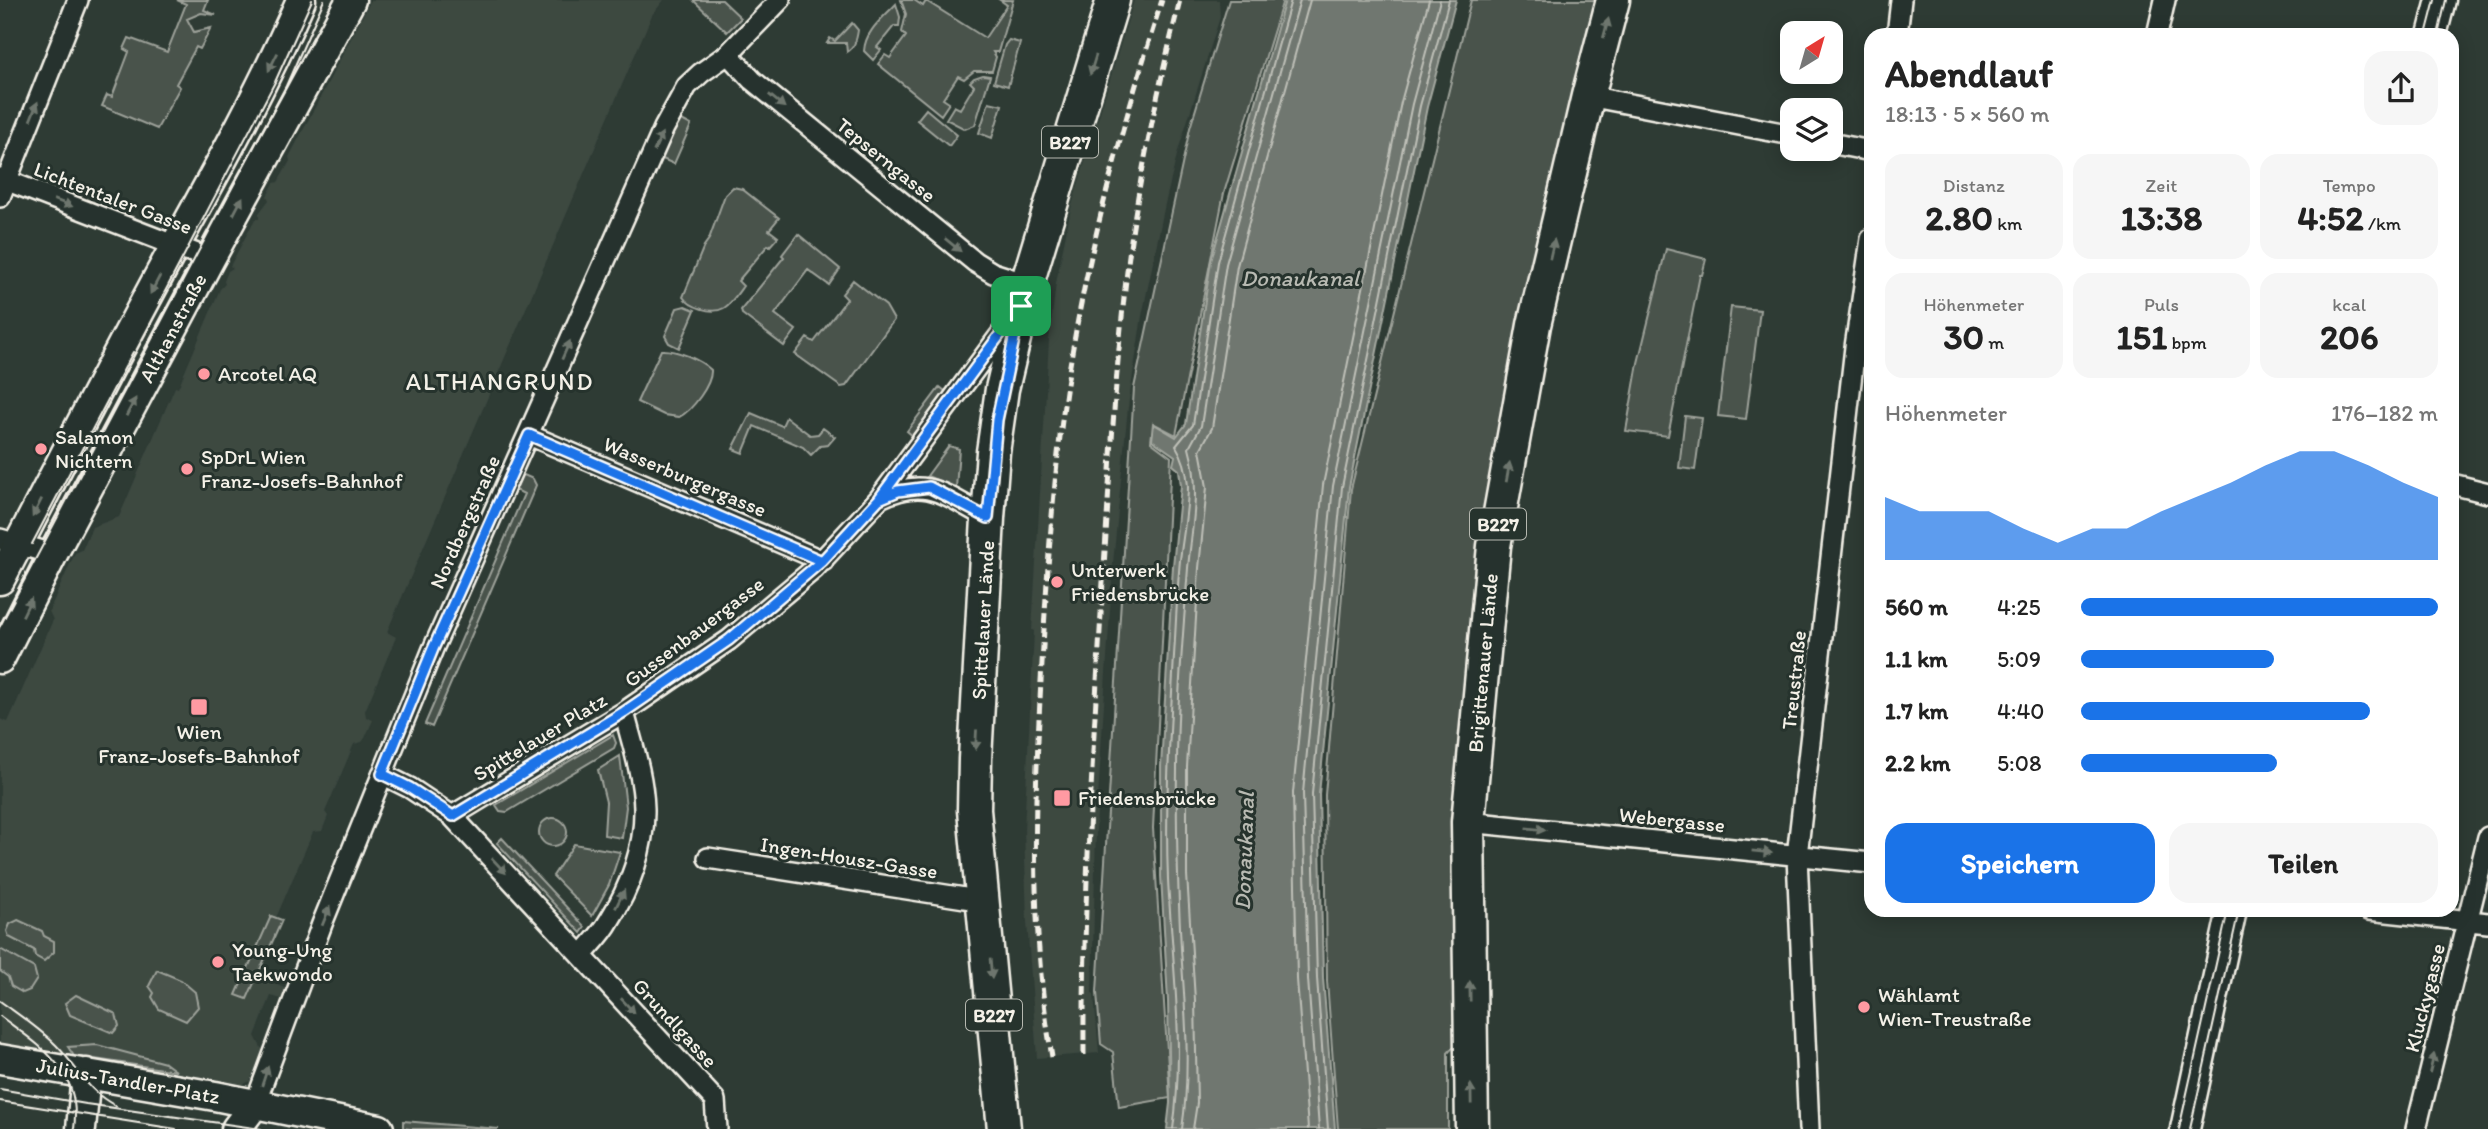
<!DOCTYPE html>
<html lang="de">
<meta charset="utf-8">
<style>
body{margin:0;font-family:Itim,sans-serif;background:#f6f6f6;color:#222;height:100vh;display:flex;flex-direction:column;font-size:26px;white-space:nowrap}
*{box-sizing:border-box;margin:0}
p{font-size:23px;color:#767676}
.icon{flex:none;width:38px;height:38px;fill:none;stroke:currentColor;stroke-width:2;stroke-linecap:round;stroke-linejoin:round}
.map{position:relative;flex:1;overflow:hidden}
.sheet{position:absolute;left:1864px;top:28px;width:595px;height:889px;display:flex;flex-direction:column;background:#fff;border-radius:21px;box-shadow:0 4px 18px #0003}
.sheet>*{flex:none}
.needle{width:46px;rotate:37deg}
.controls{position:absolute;left:1780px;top:21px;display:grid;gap:14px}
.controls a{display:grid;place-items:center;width:63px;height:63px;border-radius:14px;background:#fff;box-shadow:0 4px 18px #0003;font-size:35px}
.pin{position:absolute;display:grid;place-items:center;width:60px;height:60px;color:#fff;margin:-30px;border-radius:14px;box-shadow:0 4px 10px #0006}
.round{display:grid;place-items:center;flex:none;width:74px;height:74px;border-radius:21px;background:#f6f6f6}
.overview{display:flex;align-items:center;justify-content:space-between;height:119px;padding:0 21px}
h1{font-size:38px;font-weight:700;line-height:52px}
.stats{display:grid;grid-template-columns:repeat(3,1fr);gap:10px;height:119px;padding:7px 21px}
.stats div{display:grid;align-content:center;border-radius:18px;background:#f6f6f6;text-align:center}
.stats b{font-size:35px;font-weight:700}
.stats small{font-size:19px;font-weight:400}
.stats p{font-size:19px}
.chart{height:196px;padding:14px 21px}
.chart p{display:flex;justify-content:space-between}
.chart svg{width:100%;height:126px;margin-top:7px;fill:#1a73e8;opacity:.7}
.button{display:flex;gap:14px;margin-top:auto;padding:14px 21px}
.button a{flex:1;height:80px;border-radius:21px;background:#1a73e8;color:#fff;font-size:28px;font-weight:700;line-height:80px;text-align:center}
.button a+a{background:#f6f6f6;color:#222}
ul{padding:0 21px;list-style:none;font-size:23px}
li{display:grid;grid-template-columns:112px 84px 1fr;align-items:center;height:52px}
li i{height:18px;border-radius:9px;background:#1a73e8}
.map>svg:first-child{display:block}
.built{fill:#3c4841}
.green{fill:#48524c;stroke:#9ea29a;stroke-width:2}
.water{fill:#6f7770;stroke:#a4a8a0;stroke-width:2}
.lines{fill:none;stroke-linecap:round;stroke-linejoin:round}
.shore{stroke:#bfc0b8;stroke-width:2}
.street-casing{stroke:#f4f1e8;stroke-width:24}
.secondary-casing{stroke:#f4f1e8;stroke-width:33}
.primary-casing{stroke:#f4f1e8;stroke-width:37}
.street{stroke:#26332d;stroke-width:19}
.secondary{stroke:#26332d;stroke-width:28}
.primary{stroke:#26332d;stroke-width:32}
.tram{stroke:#f4f1e8;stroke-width:2}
.rail{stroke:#f4f1e8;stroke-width:5;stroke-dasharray:10 5;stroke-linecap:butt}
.oneway{fill:#6e766e}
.route-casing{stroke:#fff;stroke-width:14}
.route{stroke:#1a73e8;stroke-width:9}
.poi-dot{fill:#ff9aa2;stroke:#26332d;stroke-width:2.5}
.labels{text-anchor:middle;stroke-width:6;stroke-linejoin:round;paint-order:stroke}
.shield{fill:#26332d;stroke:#b6b8b0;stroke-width:2}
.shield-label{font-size:19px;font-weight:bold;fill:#f4f1e8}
.street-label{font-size:21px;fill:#f4f1e8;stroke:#26332d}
.poi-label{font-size:21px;fill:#f4f1e8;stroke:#26332d;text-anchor:start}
.water-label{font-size:23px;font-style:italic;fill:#b8bab2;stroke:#26332d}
.quarter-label{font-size:24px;letter-spacing:2px;fill:#f4f1e8;stroke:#26332d}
</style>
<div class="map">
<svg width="2488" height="1129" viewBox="0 0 2488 1129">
<rect width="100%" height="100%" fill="#2e3b34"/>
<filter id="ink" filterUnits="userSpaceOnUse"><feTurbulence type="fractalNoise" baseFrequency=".0143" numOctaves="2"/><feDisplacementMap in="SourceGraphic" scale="14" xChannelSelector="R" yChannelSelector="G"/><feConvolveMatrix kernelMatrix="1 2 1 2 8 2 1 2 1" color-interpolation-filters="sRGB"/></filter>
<g filter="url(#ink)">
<path class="built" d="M371,0h293l-12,15 -265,617 9,5 -31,74 1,6 7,3 -8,18 -3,4 -8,2 -29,68 3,4 -6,15 -9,1 -50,116 -2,17 5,12 9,7 14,6 -4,10 -14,-4 -16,40 8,15 -13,30 -10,5 -240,-40v-327l8,3 45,-102 -4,-9 26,-58 7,-3 10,-23 27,-10 56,-130 3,1 42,-99 5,-5 -1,-3 4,-10 5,-3 -3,-2 25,-47h4v-6l10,-13 -2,-4 7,-13 4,-1 12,-21 -1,-4z
M1134,0h85l1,17 -42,134 -13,53 -23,112 -14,91 -15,157 -17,266 -4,163 2,1 5,59 -62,5 -10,-136 -3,-92 10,-199 -2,-1 17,-290 7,-57 15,-75z"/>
<path class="green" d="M177,0h31l-4,10 12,5 -15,-2 -14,6 7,13 17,-4 -11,21 -4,-2 -20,37 4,3 -23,42 -55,-23 5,-11 5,2 17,-45 -5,-3 5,-11 38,14 19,-48z
M693,0h29l19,18 -14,14z
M901,0h13l9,6 3,-5 59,37 22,-33 -7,-5h13l-15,52h-5l3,5 -4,14h-18l-10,8 -6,-3 -15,23 6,4 -8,12 -63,-51 7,-9 5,3 16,-22 -4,-4 4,-18z
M1229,0h54l-59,193 -48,242 -23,-12 -2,19 20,15 -18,371 17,270 -51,9 -6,-55 -12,-8 -4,-52 37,-604 56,-260z
M1471,0h125l-18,70 -78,353 -27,182 -16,157 -3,161 1,122 -7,8v76h-110l-11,-148 -2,-186 26,-306z
M896,4l4,13 -1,9h-5l-17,21 4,3 -8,10 -9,-9c1,-20 19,-33 32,-47z
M852,23l6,7c-1,8 -3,18 -11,22l-1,-9h-19l3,-5 5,3z
M1009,40l11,3 -12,43 -14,-4 11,-37z
M983,75l7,1 -15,49 -10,4 -19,-10 8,-13 6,3 14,-23 -4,-4 4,-4z
M989,102l13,3 -10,33 -13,-5z
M926,109l31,26 -8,11 -32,-26z
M678,118l13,7 -17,39 -14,-6z
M733,187l9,2 37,29 -10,12 9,7 -8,9 -2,-1 -30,36 5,5c-5,7 -12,18 -19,22 -12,7 -34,-1 -41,-11l21,-51 5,-7 16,-44z
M798,234l42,35 -11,16 -21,-15 -33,44 21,16 -12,16 -42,-32 -1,-4 43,-53 -2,-2z
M1666,249l40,10 -4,16h-2l-32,161 -42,-5 12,-68z
M853,280l33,26 8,14 -48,66 -5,1 -46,-33 12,-16 7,4 33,-43 -5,-5z
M685,306l10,4 -16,38 -10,-5 -4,-7 12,-28z
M1731,307l29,3 -14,109 -28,-3z
M661,350c15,-1 40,10 50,20 1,14 -19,41 -32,47l-15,-2 -27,-13z
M940,387l10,8 -36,42 -7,-6z
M751,413l31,13 4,-9 24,18 8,-1 5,-6 12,9 -7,8 -8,1 -9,9 -8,-8 -49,-21 -11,27 -10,-4z
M1685,416l17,2 -7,52 -16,-2z
M949,446l10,3 -3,39 -29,-12z
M517,472l16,7 3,6 -2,5 -102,237 -7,-3 99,-230 -10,-5z
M613,735l3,8 -2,5 -107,64 -7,-1 -4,-6z
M620,756l6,51 -4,31 -18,-3 2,-33 -8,-32z
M539 832a14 14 0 1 1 28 0a14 14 0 1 1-28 0Z
M502,838l83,89 -4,6 -84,-90z
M574,844l46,8 -11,33 -17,31 -39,-40z
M271,916l11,4 -35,79 -11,-4z
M18,920l24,11 2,5 10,5v11l-10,9 -9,-5 -1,-6 -25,-13 -2,-6 3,-7z
M0,949l34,19 3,11 -7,11 -7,3 -12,-7 -3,-9 -8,-6z
M157,970l24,10 14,12 3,15 -12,14 -27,-12 -7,-12 2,-4 -5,-7z
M76,995l40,19 3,12 -6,7 -43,-18 -5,-12z
M97,1045l68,18 11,8 -102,-15 -6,-9z
M403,1121l96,8h-89l-7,-1z"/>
<path class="water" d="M1285,0h171l-29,107 -78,380 -30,307 4,184 12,151h-168l3,-26 -2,-102 -7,-125v-110l12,-200 8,-80 -2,-16 -6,-5 2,-9 -23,-16 2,-16 22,13 10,-13 25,-163z"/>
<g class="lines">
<path class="shore" d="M1173,1129c12,-82 -1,-168 -5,-250 -3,-74 2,-149 6,-223 2,-32 3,-64 6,-96 3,-25 8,-50 8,-74 -1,-14 -5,-29 -12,-40l17,-21 25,-163 73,-262
M1182,1129c9,-59 3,-121 -1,-180 -3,-60 -5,-120 -4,-180 0,-67 6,-134 11,-201 4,-44 13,-77 1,-120l12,-22 25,-162 74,-264
M1193,1129l4,-26 -2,-103 -8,-125v-108l12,-199 8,-81 -7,-37 12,-22 25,-162 73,-266
M1308,1129l-11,-150 -4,-186 30,-308 78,-383 28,-102
M1319,1129l-11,-150 -5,-186 30,-307 79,-382 28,-104
M1328,1129l-11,-151 -5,-184 30,-307 78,-381 29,-106"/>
<defs>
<path id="street" d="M1897,35l4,-35
M2157,35l8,-35
M728,54l24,26 223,182 18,11 34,11
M1588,96l204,39
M1830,143l41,8
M0,178l210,81
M0,197l78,-197
M529,435l294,126
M2452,484l36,9
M880,498c48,-23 66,-2 108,20
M0,539l53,15
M382,774l28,14 42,28 263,284 2,29
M452,816l172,-104 105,-72 85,-71 65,-70 133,-180
M1468,822l403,41
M708,858l276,43
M2369,910l119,13
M582,955c9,-11 20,-21 27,-34 21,-33 36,-74 35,-113 -1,-33 -12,-65 -20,-96
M255,1104l67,-180 111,-275 231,-521 23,-42 14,-13 27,-19 52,-54
M1809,1129l-12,-273 58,-509 16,-108
M2416,1129l72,-292"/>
<path id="secondary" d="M2432,35l9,-35
M0,580c58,-112 115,-224 175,-334 45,-81 89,-161 126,-246
M0,659l53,-105 157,-295 141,-259
M0,1059l215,37 164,33
M81,1129l5,-56
M236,1129l19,-25
M2185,1129l47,-219"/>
<path id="primary" d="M1004,1129l-30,-319 1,-51 13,-241 5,-66 9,-63 25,-105 86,-284
M1472,1129l-4,-307 26,-276 40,-221 54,-229 25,-96"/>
</defs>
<use href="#street" class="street-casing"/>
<use href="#secondary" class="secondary-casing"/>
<use href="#primary" class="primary-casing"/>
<use href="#street" class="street"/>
<use href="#secondary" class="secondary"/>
<use href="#primary" class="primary"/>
<path class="tram" d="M2426,35l9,-35
M2438,35l8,-35
M159,303l116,-221 37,-82
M32,544l101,-192
M0,626l286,-540 38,-86
M0,1001c19,14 39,27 56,44 22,22 30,46 60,61
M0,1016c41,31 82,54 74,113
M0,1089l86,15 175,25
M0,1101l176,28
M2179,1129l49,-219
M2190,1129l49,-219"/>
<path class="rail" d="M1084,1055c-1,-153 9,-306 18,-458 8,-119 13,-239 29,-357 12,-81 29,-160 49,-240
M1052,1057c-22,-125 -18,-250 -11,-376 6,-105 12,-211 29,-316 20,-124 54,-245 92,-365"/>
</g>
<defs><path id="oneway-solid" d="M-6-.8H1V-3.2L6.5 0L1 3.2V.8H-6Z" transform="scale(1.75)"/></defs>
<g class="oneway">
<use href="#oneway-solid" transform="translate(1606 28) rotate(-75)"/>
<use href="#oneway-solid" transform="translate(273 62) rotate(117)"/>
<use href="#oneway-solid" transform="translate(1093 65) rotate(107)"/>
<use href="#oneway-solid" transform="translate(777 101) rotate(39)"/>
<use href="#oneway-solid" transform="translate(34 111) rotate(-68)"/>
<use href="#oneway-solid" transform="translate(658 142) rotate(-66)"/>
<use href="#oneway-solid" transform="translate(63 203) rotate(21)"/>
<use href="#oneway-solid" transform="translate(238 206) rotate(-62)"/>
<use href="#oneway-solid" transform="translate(953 245) rotate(39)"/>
<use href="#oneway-solid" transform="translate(1552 249) rotate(-77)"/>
<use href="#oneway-solid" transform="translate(155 285) rotate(118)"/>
<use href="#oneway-solid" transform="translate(566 350) rotate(-66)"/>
<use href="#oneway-solid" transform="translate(131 407) rotate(-62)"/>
<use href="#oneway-solid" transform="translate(1508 472) rotate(-80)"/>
<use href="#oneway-solid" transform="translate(37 508) rotate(117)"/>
<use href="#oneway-solid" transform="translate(27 607) rotate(-64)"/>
<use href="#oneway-solid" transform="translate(976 740) rotate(93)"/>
<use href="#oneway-solid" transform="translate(1536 829) rotate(6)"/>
<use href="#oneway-solid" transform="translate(1762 852) rotate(6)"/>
<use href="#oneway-solid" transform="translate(499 866) rotate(47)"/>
<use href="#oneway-solid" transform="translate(620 899) rotate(-64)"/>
<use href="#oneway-solid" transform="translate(326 916) rotate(-68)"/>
<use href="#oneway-solid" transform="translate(991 969) rotate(85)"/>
<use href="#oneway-solid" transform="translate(1470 991) rotate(-91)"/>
<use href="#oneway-solid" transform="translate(628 1006) rotate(47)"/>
<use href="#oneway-solid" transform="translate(2432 1063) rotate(-76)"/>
<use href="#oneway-solid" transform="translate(265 1076) rotate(-72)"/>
<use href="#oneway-solid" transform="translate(1471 1094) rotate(-91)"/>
</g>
</g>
<g class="lines" filter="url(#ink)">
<defs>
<path id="route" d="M1021,306l-142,193 -57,62 -293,-126 -96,214 -51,125 28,14 43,28 171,-104 105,-72 93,-79 57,-62 19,-8 31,-4 59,31 9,-98 24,-114"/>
</defs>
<use href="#route" class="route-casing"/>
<use href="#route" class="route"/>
</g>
<g class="poi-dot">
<circle cx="204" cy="374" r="7"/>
<circle cx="41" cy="449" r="7"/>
<circle cx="187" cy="469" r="7"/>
<circle cx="1057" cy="582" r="7"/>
<rect x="190" y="698" width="18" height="18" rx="3.5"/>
<rect x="1053" y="789" width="18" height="18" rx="3.5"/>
<circle cx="218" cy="962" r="7"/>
<circle cx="1864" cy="1007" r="7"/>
</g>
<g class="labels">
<g class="shield">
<rect x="1042" y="126.5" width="56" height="31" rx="5"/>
<rect x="1470" y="508.5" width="56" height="31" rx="5"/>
<rect x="966" y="999.5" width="56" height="31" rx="5"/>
</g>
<g class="shield-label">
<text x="1070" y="149">B227</text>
<text x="1498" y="531">B227</text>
<text x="994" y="1022">B227</text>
</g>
<g class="street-label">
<text transform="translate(886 160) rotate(39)" y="7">Tepserngasse</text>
<text transform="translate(113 198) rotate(21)" y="7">Lichtentaler Gasse</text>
<text transform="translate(173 328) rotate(-62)" y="7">Althanstraße</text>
<text transform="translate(685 477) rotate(23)" y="7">Wasserburgergasse</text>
<text transform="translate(465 522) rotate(-66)" y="7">Nordbergstraße</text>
<text transform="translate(983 620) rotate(-87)" y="7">Spittelauer Lände</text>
<text transform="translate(694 632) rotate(-37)" y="7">Gussenbauergasse</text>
<text transform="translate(1483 663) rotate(-85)" y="7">Brigittenauer Lände</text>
<text transform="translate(1794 680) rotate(-84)" y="7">Treustraße</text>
<text transform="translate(540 737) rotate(-31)" y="7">Spittelauer Platz</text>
<text transform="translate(1672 820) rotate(6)" y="7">Webergasse</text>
<text transform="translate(849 858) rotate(9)" y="7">Ingen-Housz-Gasse</text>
<text transform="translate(2425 998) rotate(-76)" y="7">Kluckygasse</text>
<text transform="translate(675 1023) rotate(47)" y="7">Grundlgasse</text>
<text transform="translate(128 1081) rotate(10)" y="7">Julius-Tandler-Platz</text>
</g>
<g class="poi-label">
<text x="218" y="381">Arcotel AQ</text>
<text x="55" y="444">Salamon<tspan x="55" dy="24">Nichtern</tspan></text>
<text x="201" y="464">SpDrL Wien<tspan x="201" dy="24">Franz-Josefs-Bahnhof</tspan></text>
<text x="1071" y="577">Unterwerk<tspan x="1071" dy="24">Friedensbrücke</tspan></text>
<text x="199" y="739" text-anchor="middle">Wien<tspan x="199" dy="24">Franz-Josefs-Bahnhof</tspan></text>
<text x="1078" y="805">Friedensbrücke</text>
<text x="232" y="957">Young-Ung<tspan x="232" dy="24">Taekwondo</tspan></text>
<text x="1878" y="1002">Wählamt<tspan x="1878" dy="24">Wien-Treustraße</tspan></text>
</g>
<g class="water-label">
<text x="1300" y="286">Donaukanal</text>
<text transform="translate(1244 851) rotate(-88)" y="8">Donaukanal</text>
</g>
<g class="quarter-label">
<text x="500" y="390">ALTHANGRUND</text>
</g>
</g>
</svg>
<div class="controls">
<a><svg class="needle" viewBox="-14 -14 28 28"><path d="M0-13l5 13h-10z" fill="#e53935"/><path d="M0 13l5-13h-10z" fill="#767676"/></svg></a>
<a><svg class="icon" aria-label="layers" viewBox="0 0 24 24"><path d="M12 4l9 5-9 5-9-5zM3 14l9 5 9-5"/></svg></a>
</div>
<div class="pin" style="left:1021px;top:306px;background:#1e9e55"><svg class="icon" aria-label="arrive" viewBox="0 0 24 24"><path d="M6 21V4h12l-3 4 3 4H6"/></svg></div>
<section class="sheet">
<div class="overview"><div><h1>Abendlauf</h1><p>18:13 · 5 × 560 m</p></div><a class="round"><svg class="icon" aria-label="share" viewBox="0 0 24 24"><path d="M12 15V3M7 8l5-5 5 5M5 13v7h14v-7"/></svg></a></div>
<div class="stats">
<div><p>Distanz</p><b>2.80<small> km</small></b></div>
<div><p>Zeit</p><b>13:38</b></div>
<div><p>Tempo</p><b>4:52<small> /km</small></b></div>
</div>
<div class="stats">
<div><p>Höhenmeter</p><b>30<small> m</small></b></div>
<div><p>Puls</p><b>151<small> bpm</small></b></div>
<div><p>kcal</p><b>206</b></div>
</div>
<div class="chart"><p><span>Höhenmeter</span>176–182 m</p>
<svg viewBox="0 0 160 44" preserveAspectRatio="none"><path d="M0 44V22L10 27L20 27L30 27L40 33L50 38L60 33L70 33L80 27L90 22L100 17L110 11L120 6L130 6L140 11L150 17L160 22V44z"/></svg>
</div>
<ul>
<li><b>560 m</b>4:25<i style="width:100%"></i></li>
<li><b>1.1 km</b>5:09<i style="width:54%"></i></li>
<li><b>1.7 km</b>4:40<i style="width:81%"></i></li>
<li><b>2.2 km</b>5:08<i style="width:55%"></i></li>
</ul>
<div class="button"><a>Speichern</a><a>Teilen</a></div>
</section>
</div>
